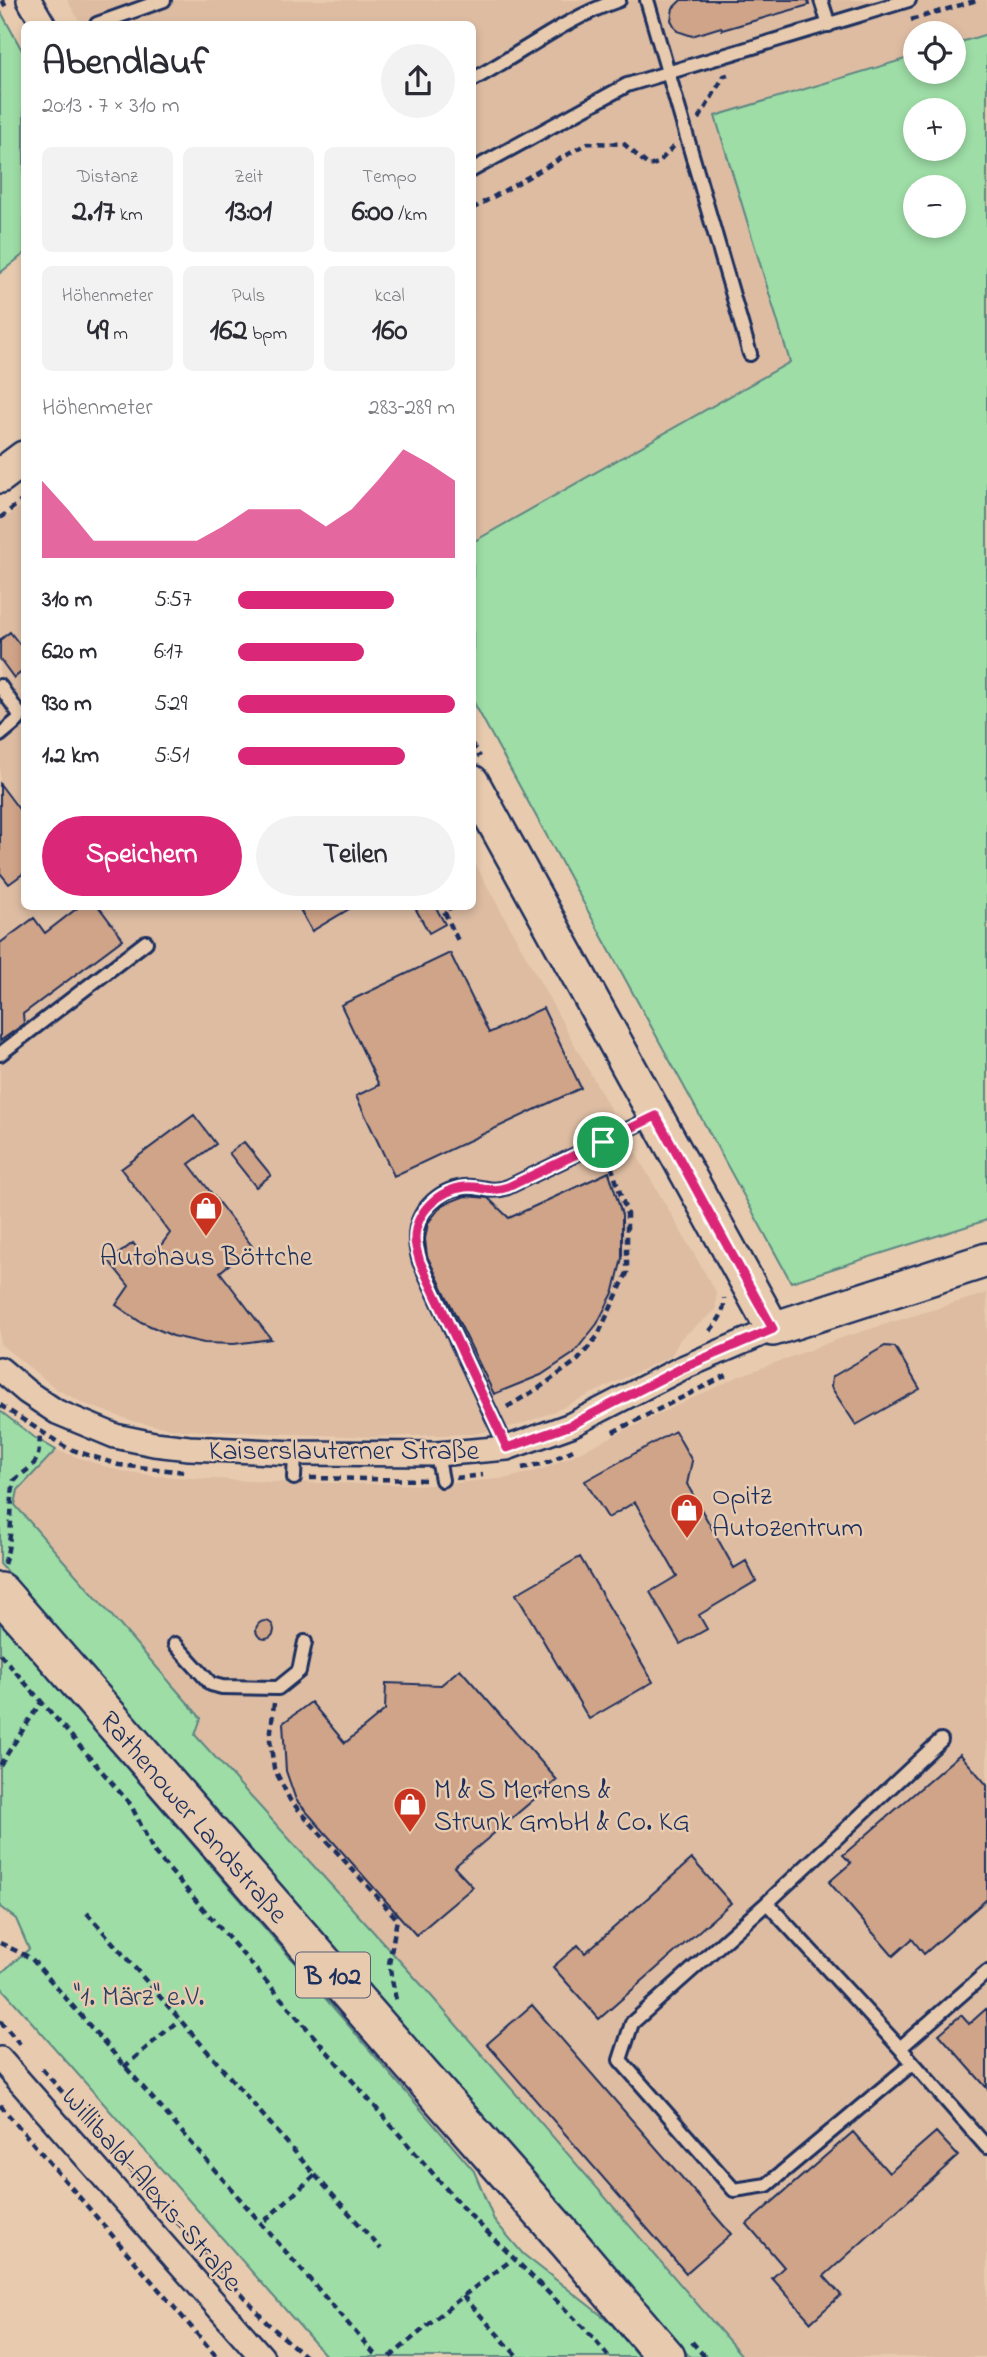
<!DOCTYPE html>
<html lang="de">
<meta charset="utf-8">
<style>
body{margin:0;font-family:"Indie Flower",sans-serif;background:#f2f2f3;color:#2b2b33;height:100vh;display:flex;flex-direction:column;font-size:26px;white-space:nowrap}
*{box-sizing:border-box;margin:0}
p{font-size:23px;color:#7c7c81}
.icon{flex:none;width:38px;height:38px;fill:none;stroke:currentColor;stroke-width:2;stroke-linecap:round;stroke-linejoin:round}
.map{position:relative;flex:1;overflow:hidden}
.side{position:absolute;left:21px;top:21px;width:455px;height:889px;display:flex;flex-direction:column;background:#fff;border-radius:10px;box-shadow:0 4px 10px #0003}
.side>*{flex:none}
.buttons{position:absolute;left:903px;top:21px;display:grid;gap:14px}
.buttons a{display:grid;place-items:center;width:63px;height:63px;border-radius:50%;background:#fff;box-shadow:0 4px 10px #0003;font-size:35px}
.pin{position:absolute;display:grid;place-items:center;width:60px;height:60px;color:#fff;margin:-30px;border:4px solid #fff;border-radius:50%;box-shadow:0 2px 7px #0007}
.round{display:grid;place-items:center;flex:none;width:74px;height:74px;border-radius:37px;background:#f2f2f3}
.headline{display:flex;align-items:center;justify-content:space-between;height:119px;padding:0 21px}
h1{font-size:38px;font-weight:800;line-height:52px}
.figures{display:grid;grid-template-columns:repeat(3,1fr);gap:10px;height:119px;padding:7px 21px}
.figures div{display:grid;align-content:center;border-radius:10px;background:#f2f2f3;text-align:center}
.figures b{font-size:30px;font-weight:800}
.figures small{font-size:19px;font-weight:400}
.figures p{font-size:19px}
.chart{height:196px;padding:14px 21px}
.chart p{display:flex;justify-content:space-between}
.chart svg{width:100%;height:126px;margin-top:7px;fill:#db2777;opacity:.7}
.cta{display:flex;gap:14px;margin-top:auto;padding:14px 21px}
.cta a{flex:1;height:80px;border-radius:42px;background:#db2777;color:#fff;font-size:28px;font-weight:800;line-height:80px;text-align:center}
.cta a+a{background:#f2f2f3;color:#2b2b33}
ul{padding:0 21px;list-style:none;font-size:23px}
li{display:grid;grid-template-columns:112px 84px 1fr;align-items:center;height:52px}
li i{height:18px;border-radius:9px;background:#db2777}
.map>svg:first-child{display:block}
.built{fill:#ddbca2}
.green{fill:#9edda6;stroke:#5c8682;stroke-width:2;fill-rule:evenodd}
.building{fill:#d0a488;stroke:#1b2f5e;stroke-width:2}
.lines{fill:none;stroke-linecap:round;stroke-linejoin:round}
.lane-casing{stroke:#1b2f5e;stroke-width:18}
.street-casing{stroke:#1b2f5e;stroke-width:28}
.secondary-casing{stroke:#1b2f5e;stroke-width:38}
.primary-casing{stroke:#1b2f5e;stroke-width:42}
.path{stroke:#1b2f5e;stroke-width:4.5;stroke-dasharray:7 5;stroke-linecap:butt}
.lane{stroke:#e8cbaf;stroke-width:12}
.street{stroke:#e8cbaf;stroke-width:23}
.secondary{stroke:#e8cbaf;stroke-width:33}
.primary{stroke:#e8cbaf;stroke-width:37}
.route-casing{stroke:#fff;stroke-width:14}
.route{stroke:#db2777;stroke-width:9}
.labels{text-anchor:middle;stroke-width:5;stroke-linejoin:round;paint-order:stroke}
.shield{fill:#e8cbaf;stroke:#585e76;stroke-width:2}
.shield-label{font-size:26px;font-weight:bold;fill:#1b2f5e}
.poi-label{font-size:28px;fill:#1b2f5e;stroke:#e8cbaf;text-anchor:start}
.street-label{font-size:28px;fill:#1b2f5e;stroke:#e8cbaf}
.park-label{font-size:28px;fill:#284065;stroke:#e8cbaf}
</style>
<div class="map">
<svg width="987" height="2357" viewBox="0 0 987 2357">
<rect width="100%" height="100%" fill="#e8cbaf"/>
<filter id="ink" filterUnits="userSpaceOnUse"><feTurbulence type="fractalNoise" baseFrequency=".0143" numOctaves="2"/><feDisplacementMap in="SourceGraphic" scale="14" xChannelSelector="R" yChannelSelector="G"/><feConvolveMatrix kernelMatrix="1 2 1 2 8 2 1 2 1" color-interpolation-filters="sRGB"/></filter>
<g filter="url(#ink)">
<path class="built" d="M67,0h920v34l-33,10v-11h-39v23l-200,60 75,246 -317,180 -1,-518h-391z
M24,504v402h448l1,-46 136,247 107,185v18l-35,28 -10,18 -118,56 -34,13 -46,9 -99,3 -192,-7 -47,-8 -50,-18 -27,-14 -58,-46v-822z
M987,1293v1064h-244l-316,-366 -232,-256 6,-17 -187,-213 3,-15 39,-40 60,20 39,6 116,6 162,3 75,-7 38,-10 191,-91 107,-40z"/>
<path class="green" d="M0,10l24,44v200l-24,19z
M987,34v1186l-196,62 -318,-581v-159l317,-180 -75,-246 200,-60v16h39v-28zM915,110h39v39h-39zM954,187v39h-39v-39z
M0,1411l34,26 22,13 -38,40 -3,15 186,213 -6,17 232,256 316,366h-53l-690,-793z
M0,1621l474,550 20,49 29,34 87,68 29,35h-312l-327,-371v-12l29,-25 -13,-30 -16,-12z"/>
<path class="building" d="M681,0h127l1,5 -87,25 -1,-3 -29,9 -15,-5 -6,-11 2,-12z
M10,632l14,18v20l-10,8 -14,-19v-19z
M0,784l24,32v57l-15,11 -9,-11z
M80,906h18l25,33 -100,75 1,10 -24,17v-98l34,-25 11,15z
M298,906h56l-42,25z
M414,906h21l10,18 -16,9z
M450,953l39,80 54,-25 38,80 -187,88 -38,-80 23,-11 -38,-80z
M194,1115l22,29 -27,20 63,82 -32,26 51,67 -37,5 -30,-1 -31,-7 -34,-15 -23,-16 13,-19 -20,-25 24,-18 15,20 22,-30 -49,-64z
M244,1142l27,33 -15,12 -27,-34z
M609,1172l13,43v43l-8,33 -17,33 -24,30 -32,21 -47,19 -67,-138 -2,-17 3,-16 14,-18 23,-9 23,2 21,20z
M885,1346l10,1 25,42 -64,36 -25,-38 1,-10z
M675,1431l17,30 -5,23 47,84 12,-7 10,20 -57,34 8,14 -27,15 -30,-52 27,-16 -42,-74 -27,16 -23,-37z
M580,1557l73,125 -64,37 -73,-125z
M256 1630a9 9 0 1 1 18 0a9 9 0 1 1-18 0Z
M460,1669l97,111 -103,87 19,20 -57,48 -120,-135 -10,-29 -3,-48 28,-21 34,41 40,-33 1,-27 55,2z
M960,1754l27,31v114l-63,55 -12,-15 -19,17 -64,-74 22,-19 -8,-8z
M692,1859l39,44 -132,116 -46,-52 25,-22 7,8z
M532,2005l199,229 -45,39 -199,-229z
M987,2008v80l-48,-54 22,-19 8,9z
M853,2132l36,41 47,-41 22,24 -134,120 17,19 -30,27 -39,-44 12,-11 -37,-43z"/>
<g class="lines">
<defs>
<path id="lane" d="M647,0l103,354
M821,0l8,25
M97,24l67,-24
M472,80c50,-27 94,-62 147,-80
M472,170l155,-85 282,-85
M0,686l20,29 -2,5 -18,15
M0,1054l146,-112
M507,1448l-87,-186c-2,-7 -4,-15 -4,-23 -1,-27 22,-49 48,-52 19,-2 24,7 44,0l146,-70
M437,1454l5,26
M294,1478l1,-25
M175,1644l36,40 11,3 56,1 21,-17 6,-29
M767,1903l174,-163
M900,2048l87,-76
M913,2063l-146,122 -33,5 -114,-130 12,-37 135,-120 133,145 87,99"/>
<path id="street" d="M29,0l14,24
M0,1369l27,23 30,20 58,24 39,8 35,4 106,5 142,1 70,-6 64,-23 111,-57 91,-39
M0,2059l262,298"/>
<path id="secondary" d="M0,476l24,-18
M472,782l301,547 214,-69"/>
<path id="primary" d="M0,1592l406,466 163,185 97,114"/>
</defs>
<use href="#lane" class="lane-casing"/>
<use href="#street" class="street-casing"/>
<use href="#secondary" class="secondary-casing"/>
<use href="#primary" class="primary-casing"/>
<path class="path" d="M2,0l5,9
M911,20l66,-20
M699,119l25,-43 4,-1
M472,209l116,-66 36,1 25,22 9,-3 16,-17
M0,518l24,-19
M472,744l8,13
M454,906l-10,5 15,32
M710,1331c9,-11 15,-19 14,-33
M0,1405l67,43 52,17 66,7
M507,1407l32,-19 39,-28 19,-23 30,-64v-59l-19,-58
M613,1432l114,-57
M522,1468l24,-5 27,-13
M310,1478l117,2
M456,1478l27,-3
M4,1564c10,-28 5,-55 10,-84 24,-18 25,-17 26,-48
M0,1654l131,151 23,47 308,355 130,129 17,21
M274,1703l-4,37 4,28 16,32 107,119 -8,45 7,36
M0,1765l41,-63
M87,1913l228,262 -54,49
M0,1943l31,15 346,399
M0,2021l20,23
M124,2067l55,-47
M42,2069l224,253 40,35
M0,2105l217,252
M315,2175l66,74
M463,2296l55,61
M692,2342l13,15
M390,2357l73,-61 50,-37"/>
<use href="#lane" class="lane"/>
<use href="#street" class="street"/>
<use href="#secondary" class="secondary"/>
<use href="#primary" class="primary"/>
</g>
</g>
<g class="lines" filter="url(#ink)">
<defs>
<path id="route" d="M656,1116l117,213 -91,39 -111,57 -64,23 -87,-186c-2,-7 -5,-16 -5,-23 0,-27 24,-49 50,-52 18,-2 23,7 43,0z"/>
</defs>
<use href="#route" class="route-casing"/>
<use href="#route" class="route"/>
</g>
<defs>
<symbol id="shop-pin" viewBox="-11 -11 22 30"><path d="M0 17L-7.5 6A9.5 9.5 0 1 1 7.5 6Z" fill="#c8321e" stroke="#e8cbaf"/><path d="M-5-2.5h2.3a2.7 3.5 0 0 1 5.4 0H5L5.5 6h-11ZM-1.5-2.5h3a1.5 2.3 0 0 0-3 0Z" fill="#fff"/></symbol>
</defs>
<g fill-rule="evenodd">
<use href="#shop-pin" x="187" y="1189" width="38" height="52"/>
<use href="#shop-pin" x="668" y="1491" width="38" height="52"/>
<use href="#shop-pin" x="391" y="1785" width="38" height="52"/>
</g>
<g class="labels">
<rect class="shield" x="296" y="1952.5" width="74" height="45" rx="5"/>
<g class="shield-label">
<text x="333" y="1984">B 102</text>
</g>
<g class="poi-label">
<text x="206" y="1265" text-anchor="middle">Autohaus Böttche</text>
<text x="712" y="1504">Opitz<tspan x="712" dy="32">Autozentrum</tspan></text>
<text x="434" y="1798">M &amp; S Mertens &amp;<tspan x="434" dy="32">Strunk GmbH &amp; Co. KG</tspan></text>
</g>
<g class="street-label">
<text x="344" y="1459">Kaiserslauterner Straße</text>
<text transform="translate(195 1816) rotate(49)" y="10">Rathenower Landstraße</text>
<text transform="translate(153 2188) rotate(49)" y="10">Willibald-Alexis-Straße</text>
</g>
<g class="park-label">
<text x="139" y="2005">"1. März" e.V.</text>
</g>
</g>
</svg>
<div class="buttons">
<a><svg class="icon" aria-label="locate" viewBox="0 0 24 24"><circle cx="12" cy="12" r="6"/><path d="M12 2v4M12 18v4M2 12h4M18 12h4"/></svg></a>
<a>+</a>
<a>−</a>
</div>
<div class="pin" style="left:603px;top:1142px;background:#1e9e55"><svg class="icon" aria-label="arrive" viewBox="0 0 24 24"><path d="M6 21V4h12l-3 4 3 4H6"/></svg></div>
<section class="side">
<div class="headline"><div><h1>Abendlauf</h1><p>20:13 · 7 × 310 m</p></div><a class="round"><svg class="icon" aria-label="share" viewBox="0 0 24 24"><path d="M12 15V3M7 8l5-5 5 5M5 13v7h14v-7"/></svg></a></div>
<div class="figures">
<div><p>Distanz</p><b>2.17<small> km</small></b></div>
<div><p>Zeit</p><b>13:01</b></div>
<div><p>Tempo</p><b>6:00<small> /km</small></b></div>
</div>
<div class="figures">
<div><p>Höhenmeter</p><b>49<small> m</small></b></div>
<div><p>Puls</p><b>162<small> bpm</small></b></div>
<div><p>kcal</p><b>160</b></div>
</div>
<div class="chart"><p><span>Höhenmeter</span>283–289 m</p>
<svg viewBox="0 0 160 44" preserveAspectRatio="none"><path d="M0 44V17L10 27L20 38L30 38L40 38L50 38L60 38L70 33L80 27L90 27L100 27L110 33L120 27L130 17L140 6L150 11L160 17V44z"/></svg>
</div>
<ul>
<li><b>310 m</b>5:57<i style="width:72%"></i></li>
<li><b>620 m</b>6:17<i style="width:58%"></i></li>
<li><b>930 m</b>5:29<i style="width:100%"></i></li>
<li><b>1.2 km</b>5:51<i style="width:77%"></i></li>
</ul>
<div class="cta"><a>Speichern</a><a>Teilen</a></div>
</section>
</div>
